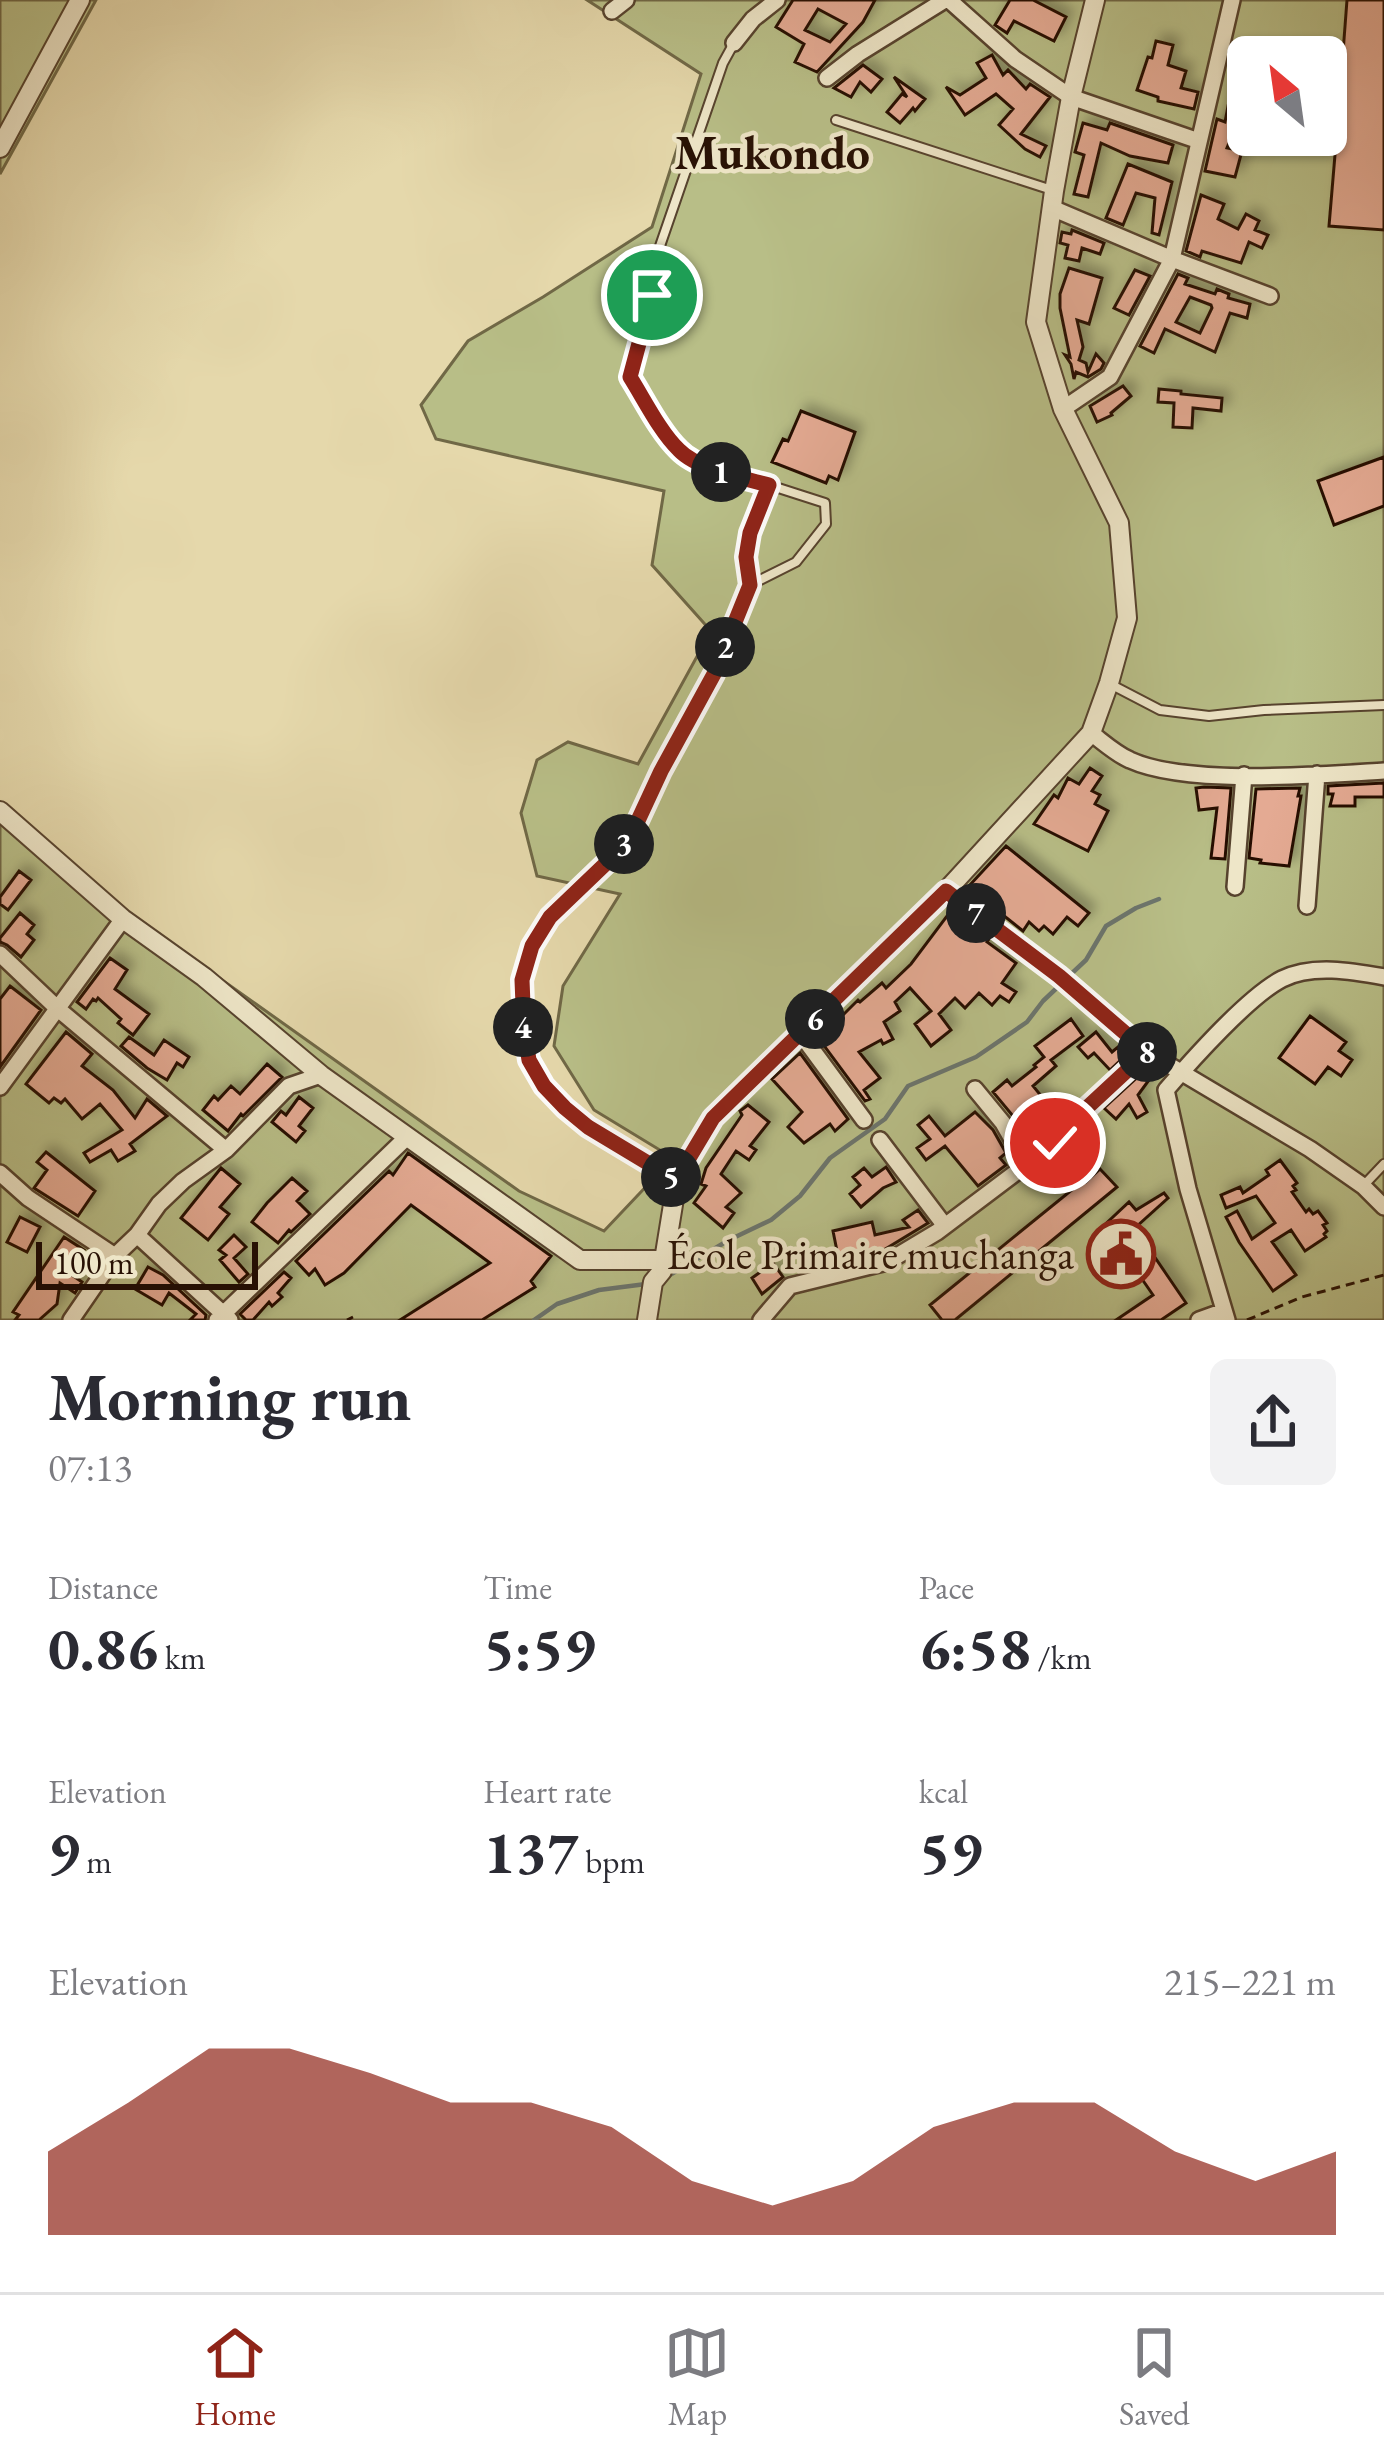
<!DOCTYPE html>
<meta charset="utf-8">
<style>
body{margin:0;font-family:"EB Garamond",serif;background:#f2f2f3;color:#2b2b33;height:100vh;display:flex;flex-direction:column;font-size:45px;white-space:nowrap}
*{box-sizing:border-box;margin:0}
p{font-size:39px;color:#7c7c81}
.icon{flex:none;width:66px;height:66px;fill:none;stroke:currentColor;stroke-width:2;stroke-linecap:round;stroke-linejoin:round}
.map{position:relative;height:1320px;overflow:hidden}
.side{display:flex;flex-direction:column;background:#fff;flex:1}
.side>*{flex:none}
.needle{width:78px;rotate:331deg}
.fabs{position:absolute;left:1227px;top:36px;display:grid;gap:24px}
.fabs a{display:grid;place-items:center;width:120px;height:120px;border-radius:18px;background:#fff;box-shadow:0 3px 9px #0004;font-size:60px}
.scale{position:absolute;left:36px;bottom:30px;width:222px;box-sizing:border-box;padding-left:12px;border:6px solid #281104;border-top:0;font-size:33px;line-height:42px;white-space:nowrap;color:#281104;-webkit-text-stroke:9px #eee6c8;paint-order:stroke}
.pin{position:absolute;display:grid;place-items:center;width:102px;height:102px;color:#fff;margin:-51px;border:6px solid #fff;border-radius:50%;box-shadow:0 3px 12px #0007}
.km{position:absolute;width:60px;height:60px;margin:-30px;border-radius:50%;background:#222;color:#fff;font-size:33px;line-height:60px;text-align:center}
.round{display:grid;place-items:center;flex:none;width:126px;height:126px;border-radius:18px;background:#f2f2f3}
.summary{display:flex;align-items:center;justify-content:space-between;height:204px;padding:0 48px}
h1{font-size:66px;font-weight:700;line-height:90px}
.metrics{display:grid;grid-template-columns:repeat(3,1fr);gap:18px;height:204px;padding:12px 48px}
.metrics div{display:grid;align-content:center}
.metrics b{font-size:60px;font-weight:700}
.metrics small{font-size:33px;font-weight:400}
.metrics p{font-size:33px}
.chart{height:336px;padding:24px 48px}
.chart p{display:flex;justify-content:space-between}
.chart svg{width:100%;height:216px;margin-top:12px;fill:#8f2418;opacity:.7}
.tabs{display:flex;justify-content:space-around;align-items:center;height:168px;border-top:3px solid #e1e1e2;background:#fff;font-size:33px;color:#7c7c81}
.tabs a{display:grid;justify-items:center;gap:6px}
.tabs .selected{color:#8f2418}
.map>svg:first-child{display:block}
.green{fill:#b8be87;stroke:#706846;stroke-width:3;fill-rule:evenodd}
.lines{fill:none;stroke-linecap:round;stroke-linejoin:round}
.stream{stroke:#6c756d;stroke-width:4.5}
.building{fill:#e4aa93;stroke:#281104;stroke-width:3;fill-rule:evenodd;filter:url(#shadow)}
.service-casing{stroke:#57432e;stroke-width:12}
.minor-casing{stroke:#57432e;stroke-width:20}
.tertiary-casing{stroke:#57432e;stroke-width:22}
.path{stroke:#281104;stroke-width:3;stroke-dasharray:9 6;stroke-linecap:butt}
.service{stroke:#eee6c8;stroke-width:8}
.minor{stroke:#eee6c8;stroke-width:15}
.tertiary{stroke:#eee6c8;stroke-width:18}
.route-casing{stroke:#fff;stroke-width:24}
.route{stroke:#8f2418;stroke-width:15}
.labels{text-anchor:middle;stroke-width:9;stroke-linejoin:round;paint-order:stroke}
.poi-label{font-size:42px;fill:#281104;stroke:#eee6c8;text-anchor:end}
.quarter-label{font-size:48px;font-weight:bold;fill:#281104;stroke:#eee6c8}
</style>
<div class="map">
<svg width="1384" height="1320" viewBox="0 0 1384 1320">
<defs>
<filter id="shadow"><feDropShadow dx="7" dy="-7" stdDeviation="6" flood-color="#0004"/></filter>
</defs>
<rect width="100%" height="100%" fill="#e5d8ab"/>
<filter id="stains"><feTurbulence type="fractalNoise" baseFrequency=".00167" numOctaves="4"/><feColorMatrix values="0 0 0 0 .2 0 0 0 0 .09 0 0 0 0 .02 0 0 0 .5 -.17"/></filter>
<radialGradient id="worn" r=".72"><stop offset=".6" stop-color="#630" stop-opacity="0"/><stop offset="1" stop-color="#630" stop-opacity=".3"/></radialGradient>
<path class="green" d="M0,0h96l-96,174z
M587,0h797v1320h-1384v-498l519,369 85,40 69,-73 -79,-48 -40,-64 9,-60 57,-92 -83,-18 -16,-63 16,-53 31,-18 70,22 73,-133 -59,-66 12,-74 -228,-52 -15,-34 47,-64 75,-44 109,-70 49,-153zM1248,57h78v78h-78z"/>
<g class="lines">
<path class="stream" d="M1069,976l17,-16 20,-34 30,-18 23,-9
M663,1279l66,-39 42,-20 29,-24 30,-38 55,-39 23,-33 68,-29 51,-35 16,-21 18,-17
M534,1320l23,-16 42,-14 47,-6"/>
</g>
<path class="building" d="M793,0h82l-12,22 -46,50 -22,-10 9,-18 -28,-17zM818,9l28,15 -16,18 -25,-12z
M1010,0h23l33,17 -12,24 -40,-20 -7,12 -12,-8z
M1347,0h37v230l-55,-4 8,-95 -11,-1v-65l16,1z
M1156,41l17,4 -5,20 18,6 -5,17 17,4 -4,17 -36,-8v-4l-21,-7 11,-33 4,1z
M992,55l11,20 5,-5 18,19 4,-5 20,13 -29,37 25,12 -6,11 -15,-8 -26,-24 14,-16 -17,-15 -31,21 -19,-28 14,8 26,-17 -9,-15z
M863,65l19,14 -11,13 -11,-10 -9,15 -17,-9z
M894,77l31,22 -10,12 -2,-3 -13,15 -13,-11 15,-18 5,3z
M1229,101l16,3 -18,44 15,3 -7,26 -30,-6 12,-52 8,3z
M1083,123l24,7 3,-7 63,22 -5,18 -38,-7 -29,-13 -13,54 -14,-3 10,-39 -9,-3z
M1128,164l44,18 -13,53 -7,-2 3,-35 -19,-5 -13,32 -17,-7z
M1201,195l23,9 -6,15 20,10 8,-15 13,7 -4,9 13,5 -6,13 -13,-6 -8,21 -39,-12 -2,6 -14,-6z
M1072,230l32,13 -4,11 -18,-6 -3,13 -14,-3 3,-13 -8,-2 2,-11 9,2z
M1069,268l33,10 -13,46 -12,-4 6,27 -4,13 7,3 2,9 8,-18 8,9 -3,6 -13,8 -12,-5 -2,7 -3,-15 -6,-9 5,2 -10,-49v-14z
M1135,270l15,6 -21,39 -15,-7z
M1178,274l10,4 -3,6 30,10 2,-5 12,5 -1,4 22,6 -3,14 -17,-5 -15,39 -50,-23 -11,24 -14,-7zM1190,297l21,8 1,3 -12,25 -24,-11z
M1123,386l8,10 -20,17 1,2 -15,7 -7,-16z
M1159,389l22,2v3l41,4 -1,13 -28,-3 -1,20 -19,-1 1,-24 -16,-1z
M801,411l54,21 -17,48 -9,-4 -3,7 -54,-21 11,-23 5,2z
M1384,457v49l-50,19 -16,-44z
M1090,768l12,8 -10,15 8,4 -5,9 13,7 -20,40 -54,-27 20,-29 4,3 10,-20 11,6z
M1384,783v14h-29v9h-25l3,-12h-5v-8z
M1204,787l27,1 -6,71 -14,-1 6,-50 -18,2 -3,-22z
M1300,788l-2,8h3l-12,70 -29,-3 1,-3 -12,-2 7,-69z
M1006,846l83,67 -11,13 -11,-9 -14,17 -9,-8 -5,5 -10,-9 -6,9 -55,-44z
M19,871l12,9 -23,30 -8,-6v-7z
M950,912l39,27 -2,3 29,21 -14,20 14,9 -7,10 -9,-6 -8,9 -13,-12 -14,15 -10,-10 -16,16 12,16 -20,16 -16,-22 16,-13 -21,-23 -15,14 5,9 -16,11 9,17 -10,5 -2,-4 -22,12 21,26 -16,12 6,9 -5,2 -46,-62 39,-39 2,2 22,-19 4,5 25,-24z
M20,913l14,12 -7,9 7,6 -13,17 -14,-12 -7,-3v-4z
M110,958l17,12 -12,19 34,25 -16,21 -15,-12 3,-4 -23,-21 -2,3 -3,-2 -7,10 -9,-7z
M10,986l31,24 -41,57v-68z
M1310,1016l36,26 -7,9 13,9 -11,16 -13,-9 -13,17 -36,-26z
M1071,1019l12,17 -32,24 5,6 -23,20 27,33 -24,23 -7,-8 -4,4 -7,-16 -25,-30 14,-12 5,6 24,-19 -2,-2 10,-8 -9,-11z
M66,1032l26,22 -10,12 31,24 22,28 12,-19 20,17 -37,28 5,7 -17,10 -7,-11 -21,12 -6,-9 38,-23 -22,-26 -18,15 -17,-20 -4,4 -7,-5 -5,5 -23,-19z
M1096,1032l16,20 6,-5 8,8 -16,15 -16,-17 -6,5 -10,-11z
M129,1037l25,18 10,-15 25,17 -6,10 -6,-4 -10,17 -20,-12 -26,-22z
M800,1053l48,66 -13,12 -5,-7 -26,19 -16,-16 14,-15 -30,-33z
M267,1064l15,13 -39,39 -2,-2 -13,17 -25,-21 11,-14 4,4 13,-14 9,8z
M1141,1074l8,6 -11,15 9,17 -10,6 -8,-14 -13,15 -12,-11z
M299,1097l14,11 -14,18 6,5 -9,11 -24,-20 9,-11 5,4z
M748,1105l21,17 -19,24 6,4 -7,10 -13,-9 -15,23 20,19 -15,14 8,6 -11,15 -29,-25 12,-17 -5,-2 5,-16 36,-53 -2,-4z
M975,1112l18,18 13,23 -6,5 6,7 -28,21 -33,-40 -19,14 -9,-12 13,-9 -12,-14 11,-9 16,20z
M46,1152l49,39 -17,25 -44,-28 13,-18 -10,-8z
M408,1153l143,103 -20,25 4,6 -53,33h-82l90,-57 -79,-58 -67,68 -19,12 -10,-16 -6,6 -13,-14 93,-90 4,4z
M1280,1160l17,23 -4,3 3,4 -4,2 14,20 3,-3 4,5 5,-3 9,12 -4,2 4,6 -3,3 2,3 -21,14 -14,-21 -19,12 24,33 -23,16 -34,-49 -13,-25 11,-6 15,28 23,-16 -19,-27 -30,12 -5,-13 19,-8 3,6 26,-18 -3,-5z
M886,1167l10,15 -13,6 -22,19 -11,-13 10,-9 -7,-8 11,-9 8,9z
M221,1168l19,16 -20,23 9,7 -21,26 -27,-22z
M1100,1169l17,18 -162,133h-13l-12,-15 154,-125 2,2z
M292,1178l15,13 -10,10 13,13 -19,18 -2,-2 -11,13 -26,-21 15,-19z
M1164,1193l4,5 -42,38 25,27 5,-4 30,44 -25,17h-45l37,-25 -18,-26 -38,-37 32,-30 7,8z
M918,1210l10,13 -46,28 -43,10 -6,-30 39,-9 3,13 34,-8 -6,-7z
M20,1217l20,10 -13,25 -20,-10z
M234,1235l12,12 -12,11 14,16 -9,8 -19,-22 6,-5 -7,-5z
M64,1237l20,13 -15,23 13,9 -7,11 -15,-10 -3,21 -18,16h-24l4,-5 -6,-3z
M773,1263l10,14 -21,17 -10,-16z
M148,1267l15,8 43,40 -1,5h-15l6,-6 -27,-21 -7,12 -27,-16z
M284,1272l7,6 -13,15 4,4 -10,9 -3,-4 -16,18h-7l-6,-6z"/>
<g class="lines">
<defs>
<path id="service" d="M836,120l216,70
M750,585l46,-23 30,-38 -1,-21 -56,-18
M1110,684l50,26 49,6 55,-6 120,-5
M675,1179l-87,-52 -24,-19 -20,-22 -15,-25 -5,-32 -2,-49 10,-34 19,-29 70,-68 14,-22 26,-56 53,-97 36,-89 -4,-28 4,-24 19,-48 -48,-13 -41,-19 -50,-76 21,-82 9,-49 63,-183 11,-20
M1364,1185l20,-21"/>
<path id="minor" d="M949,0l66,59 56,38 128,44
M612,11l14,-11
M734,43l19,-24 24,-19
M827,78l31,-24 87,-54
M1052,208l120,51 98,37
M1063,409l47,-32 62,-118 60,-259
M1091,733c12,9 25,21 39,27 57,26 189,15 254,11
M1235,887l9,-112
M946,891l113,85 88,76 163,97 53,37 21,21
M1307,906l10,-132
M0,954l58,55 168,141
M800,1033l64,87
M0,1087l123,-168
M975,1089l28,34 24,43
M880,1140l65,86
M0,1173l28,25 87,58
M137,1235l93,85
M71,1320l44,-64 22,-21 22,-31 24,-23 43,-31 63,-64 32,-11
M217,1320l190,-183
M761,1320l29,-34 97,-24 50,-30 118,-89 23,-27 69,-64
M1199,1320l25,-9
M1227,1320l-39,-131 -22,-99c25,-29 83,-94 116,-111 30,-15 70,-8 102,-2"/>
<path id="tertiary" d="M0,148l80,-148
M0,811l123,108 81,58 117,98 259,185h84
M647,1320l6,-38 9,-11 2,-11 13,-80 36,-62 233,-227 145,-158 18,-50 18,-65 -8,-95 -56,-114 -27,-87 18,-131 17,-94 24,-97"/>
</defs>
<use href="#service" class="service-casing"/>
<use href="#minor" class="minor-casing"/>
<use href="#tertiary" class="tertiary-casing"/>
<path class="path" d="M1064,1153l19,18
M347,1320l6,-3
M1247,1320l55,-23 82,-22"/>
<use href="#service" class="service"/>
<use href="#minor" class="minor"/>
<use href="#tertiary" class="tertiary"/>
</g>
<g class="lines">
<defs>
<path id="route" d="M652,295l-22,82c14,22 30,55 49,73 18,19 64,28 90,35l-19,48 -4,24 4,28 -36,89 -53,97 -26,56 -14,22 -71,68 -18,29 -10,34 2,49 5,31 15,26 21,22 23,19 88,53 37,-62 233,-227 113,85 88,76 -69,64 -23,27"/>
</defs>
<use href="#route" class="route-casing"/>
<use href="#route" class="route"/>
</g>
<defs>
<symbol id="civic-ring" viewBox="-11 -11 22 22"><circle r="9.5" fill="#eee6c8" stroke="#8f2418" stroke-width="1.5"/><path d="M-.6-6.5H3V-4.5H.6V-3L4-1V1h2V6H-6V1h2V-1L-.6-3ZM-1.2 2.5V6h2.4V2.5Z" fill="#8f2418"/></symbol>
</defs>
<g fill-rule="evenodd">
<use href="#civic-ring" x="1083" y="1216" width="76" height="76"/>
</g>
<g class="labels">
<g class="poi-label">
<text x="1074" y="1269">École Primaire muchanga</text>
</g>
<g class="quarter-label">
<text x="772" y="169">Mukondo</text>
</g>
</g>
<rect width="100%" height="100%" filter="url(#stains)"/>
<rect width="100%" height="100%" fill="url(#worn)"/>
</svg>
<div class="fabs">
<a><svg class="needle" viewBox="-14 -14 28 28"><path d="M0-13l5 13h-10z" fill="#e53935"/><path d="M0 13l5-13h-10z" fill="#7c7c81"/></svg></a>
</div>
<div class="scale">100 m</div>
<div class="pin" style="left:652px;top:295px;background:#1e9e55"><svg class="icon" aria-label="arrive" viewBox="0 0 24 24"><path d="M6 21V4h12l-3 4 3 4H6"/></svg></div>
<div class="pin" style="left:1055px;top:1143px;background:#d93025"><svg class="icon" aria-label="check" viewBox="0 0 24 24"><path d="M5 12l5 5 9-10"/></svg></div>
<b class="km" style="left:721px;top:472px">1</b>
<b class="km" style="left:725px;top:647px">2</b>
<b class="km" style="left:624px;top:844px">3</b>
<b class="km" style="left:523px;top:1027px">4</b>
<b class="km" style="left:671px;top:1177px">5</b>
<b class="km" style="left:815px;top:1019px">6</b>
<b class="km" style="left:976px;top:913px">7</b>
<b class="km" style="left:1147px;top:1052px">8</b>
</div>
<section class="side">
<div class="summary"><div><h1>Morning run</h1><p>07:13</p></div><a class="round"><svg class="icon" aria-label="share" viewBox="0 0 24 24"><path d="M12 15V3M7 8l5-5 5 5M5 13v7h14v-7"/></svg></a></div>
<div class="metrics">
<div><p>Distance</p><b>0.86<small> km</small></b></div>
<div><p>Time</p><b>5:59</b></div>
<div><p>Pace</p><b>6:58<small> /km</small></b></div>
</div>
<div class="metrics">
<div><p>Elevation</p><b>9<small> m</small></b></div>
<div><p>Heart rate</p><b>137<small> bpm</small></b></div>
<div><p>kcal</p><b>59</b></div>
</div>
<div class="chart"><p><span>Elevation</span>215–221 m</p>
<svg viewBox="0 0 160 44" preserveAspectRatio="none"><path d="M0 44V27L10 17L20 6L30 6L40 11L50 17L60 17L70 22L80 33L90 38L100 33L110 22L120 17L130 17L140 27L150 33L160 27V44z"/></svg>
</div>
</section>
<nav class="tabs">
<a class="selected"><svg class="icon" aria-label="home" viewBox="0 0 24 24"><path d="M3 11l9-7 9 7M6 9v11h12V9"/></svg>Home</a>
<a><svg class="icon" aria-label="map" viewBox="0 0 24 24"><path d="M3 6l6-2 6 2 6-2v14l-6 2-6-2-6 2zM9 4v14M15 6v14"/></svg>Map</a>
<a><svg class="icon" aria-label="saved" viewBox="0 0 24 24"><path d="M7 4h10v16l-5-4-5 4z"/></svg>Saved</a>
</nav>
